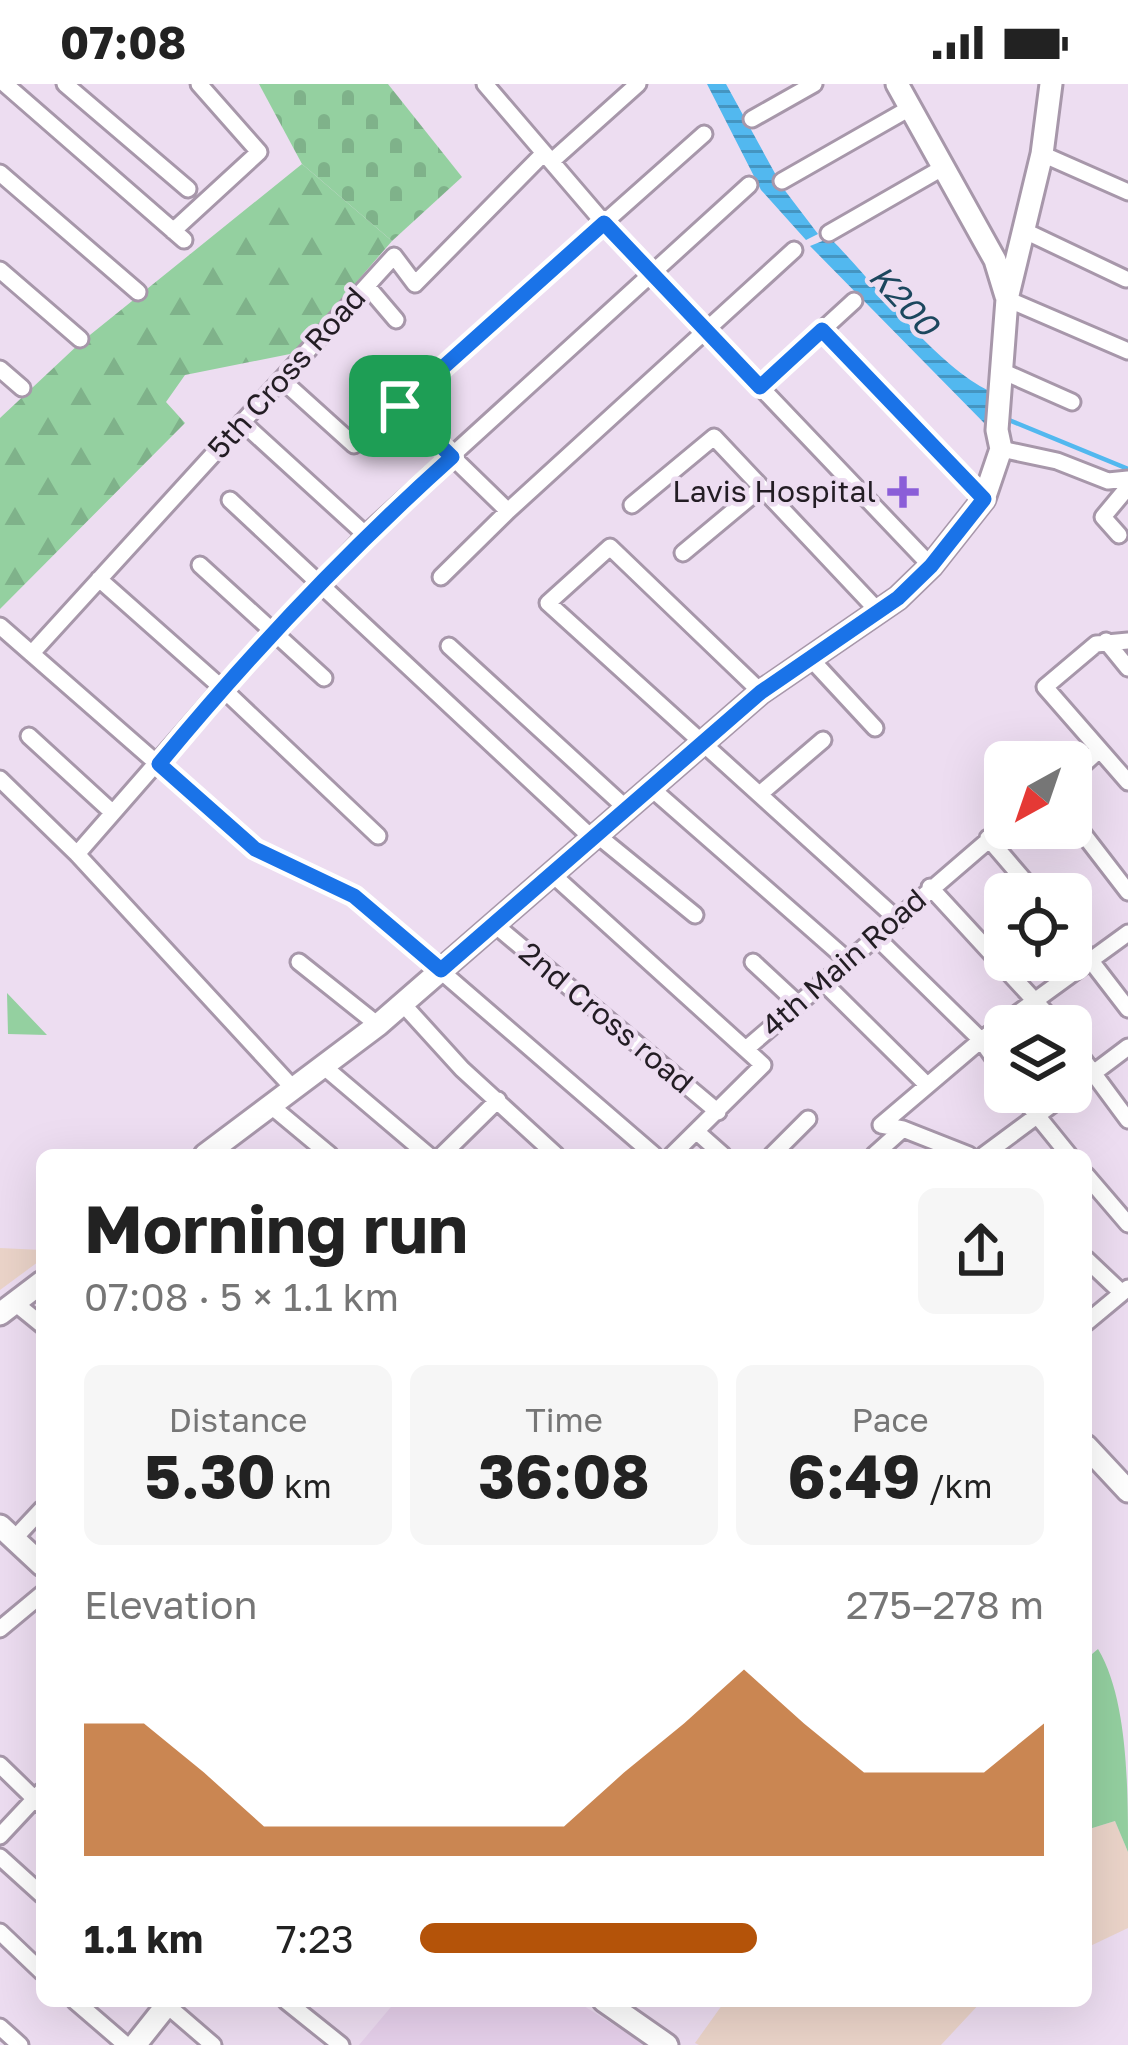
<!DOCTYPE html>
<meta charset="utf-8">
<style>
body{margin:0;font-family:"Golos Text",sans-serif;background:#f6f6f6;color:#222;height:100vh;display:flex;flex-direction:column;font-size:45px;white-space:nowrap}
*{box-sizing:border-box;margin:0}
p{font-size:39px;color:#767676}
.icon{flex:none;width:66px;height:66px;fill:none;stroke:currentColor;stroke-width:2;stroke-linecap:round;stroke-linejoin:round}
.map{position:relative;flex:1;overflow:hidden}
.panel{position:absolute;left:36px;top:1065px;width:1056px;height:858px;display:flex;flex-direction:column;background:#fff;border-radius:18px;box-shadow:0 12px 48px #0002}
.panel>*{flex:none}
.needle{width:78px;rotate:220deg}
.controls{position:absolute;left:984px;top:657px;display:grid;gap:24px}
.controls a{display:grid;place-items:center;width:108px;height:108px;border-radius:18px;background:#fff;box-shadow:0 12px 48px #0002;font-size:60px}
.pin{position:absolute;display:grid;place-items:center;width:102px;height:102px;color:#fff;margin:-51px;border-radius:24px;box-shadow:0 6px 18px #0006}
.round{display:grid;place-items:center;flex:none;width:126px;height:126px;border-radius:18px;background:#f6f6f6}
.headline{display:flex;align-items:center;justify-content:space-between;height:204px;padding:0 48px}
h1{font-size:66px;font-weight:700;line-height:90px}
.stats{display:grid;grid-template-columns:repeat(3,1fr);gap:18px;height:204px;padding:12px 48px}
.stats div{display:grid;align-content:center;border-radius:18px;background:#f6f6f6;text-align:center}
.stats b{font-size:60px;font-weight:700}
.stats small{font-size:33px;font-weight:400}
.stats p{font-size:33px}
.chart{height:336px;padding:24px 48px}
.chart p{display:flex;justify-content:space-between}
.chart svg{width:100%;height:216px;margin-top:12px;fill:#b45309;opacity:.7}
ul{padding:0 48px;list-style:none;font-size:39px}
li{display:grid;grid-template-columns:192px 144px 1fr;align-items:center;height:90px}
li i{height:30px;border-radius:15px;background:#b45309}
.status{display:flex;justify-content:space-between;align-items:center;height:84px;padding:0 60px;background:#fff;direction:ltr}
.status svg{height:33px;fill:currentColor}
.map>svg:first-child{display:block}
.commercial{fill:#ebd4c9}
.built{fill:#e6d0eb}
.forest{fill:url(#forest-firs)}
.cemetery{fill:url(#cemetery-stones)}
.park{fill:#94d0a0}
.water{fill:url(#water-rules)}
.lines{fill:none;stroke-linecap:round;stroke-linejoin:round}
.stream{stroke:#52b8ef;stroke-width:4.5}
.street-casing{stroke:#a797aa;stroke-width:21}
.secondary-casing{stroke:#a797aa;stroke-width:27}
.street{stroke:#fff;stroke-width:15}
.secondary{stroke:#fff;stroke-width:21}
.route-casing{stroke:#fff;stroke-width:24}
.route{stroke:#1a73e8;stroke-width:15}
.poi-dot{fill:#8b5ed8;stroke:#edddf1;stroke-width:4.5}
.labels{text-anchor:middle;stroke-width:9;stroke-linejoin:round;paint-order:stroke}
.street-label{font-size:30px;fill:#231d24;stroke:#edddf1}
.poi-label{font-size:30px;fill:#231d24;stroke:#edddf1;text-anchor:end}
.water-label{font-size:33px;font-style:italic;fill:#1c475e;stroke:#edddf1}
</style>
<div class="status"><b>07:08</b><svg viewBox="0 0 49 12"><path d="M0 12V9h3v3zM5 12V6h3v6zM10 12V3h3v9zM15 12V0h3v12zM26 1h20v11H26zM47 4h2v5h-2z"/></svg></div>
<div class="map">
<svg width="1128" height="1961" viewBox="0 0 1128 1961">
<defs>
<pattern id="forest-firs" width="22" height="20" patternUnits="userSpaceOnUse" patternTransform="scale(3)"><rect width="22" height="20" fill="#94d0a0"/><path d="M5 1l3.5 6h-7zM16 11l3.5 6h-7z" fill="#7fb28a"/></pattern>
<pattern id="cemetery-stones" width="16" height="16" patternUnits="userSpaceOnUse" patternTransform="scale(3)"><rect width="16" height="16" fill="#94d0a0"/><path d="M2 7V4a2 2 0 0 1 4 0v3zM10 15v-3a2 2 0 0 1 4 0v3z" fill="#7fb28a"/></pattern>
<pattern id="water-rules" width="6" height="5" patternUnits="userSpaceOnUse" patternTransform="scale(3)"><rect width="6" height="5" fill="#52b8ef"/><path d="M0 2.5h6" fill="none" stroke="#4495c1"/></pattern>
</defs>
<rect width="100%" height="100%" fill="#edddf1"/>
<path class="commercial" d="M0,1164l42,2v9l-42,31z
M1115,1737l13,31v76l-42,20v-118z
M725,1917h257l-41,44h-242l-4,-2z"/>
<path class="built" d="M396,1917h180l70,44h-287z"/>
<path class="forest" d="M302,80l90,77 -97,112 -110,22 -19,27 19,21 -185,186v-191l80,-75z"/>
<path class="cemetery" d="M259,0h129l74,93 -70,64 -90,-77z"/>
<path class="park" d="M7,909l40,42 -39,-1z
M1098,1565c30,50 30,140 30,203l-13,-31 -29,9v-171z"/>
<path class="water" d="M707,0h19l57,104 35,46 -12,6 -45,-50z
M830,154c44,44 109,132 164,155l-4,36 -180,-183z"/>
<g class="lines">
<path class="stream" d="M1004,334l124,51"/>
<defs>
<path id="street" d="M5,0l179,156
M65,0l123,105
M485,0l119,139 327,343
M752,35l62,-35
M1042,70l86,38
M552,77l86,-77
M0,89l138,119
M782,97l128,-73
M173,147l86,-79 -60,-68
M1025,147l101,48
M829,149l115,-66
M0,186l80,69
M367,202l29,34
M1007,215l121,52
M822,246l162,169
M0,285l22,19
M1002,287l70,31
M282,296l72,65 350,-311
M760,303l94,-86
M400,322l108,105 -67,66
M242,338l124,113
M1001,365l56,12 51,20 20,-2
M230,416l363,339
M632,421l82,-68 165,175
M508,427l286,-261
M1119,451l-16,-18 25,-30
M683,469l78,-65
M200,481l124,113
M99,495l123,109 156,148
M0,542l255,223 99,47 300,259
M1106,557l22,27
M1128,557l-32,3 -51,43 83,95
M449,562l178,163
M32,569l362,-397 21,28 129,-131
M811,575l64,69
M761,608l-151,-145 -62,56 350,317
M29,652l84,77
M1071,692l28,-26
M0,695l77,75 215,233
M651,704l195,171
M761,709l62,-53
M1071,734l57,74
M597,751l98,80
M988,754l48,56
M77,770l145,-166 148,-158 379,-345
M552,790l211,191 -91,90
M930,803l128,139
M494,840l224,188
M1071,851l57,74
M876,853l105,103 24,34
M299,878l79,63
M753,878l43,40
M822,897l104,103
M402,919l60,66 94,86
M1071,959l57,77
M746,965l259,-223
M322,981l106,90
M1071,1006l57,-43
M1018,1008l51,63
M270,1021l60,50
M881,1041l100,-85 147,-107
M881,1041l22,4 66,26
M697,1048l26,23
M442,1071l56,-55
M772,1071l36,-36
M874,1071l29,-26
M984,1071l85,-63
M1086,1091l42,49
M1086,1175l35,33
M15,1219l27,22
M1086,1239l42,-35
M14,1455l28,-30
M0,1545l42,-35
M0,1681l41,40
M0,1752l42,-45
M0,1773l42,38
M0,1848l42,40
M75,1917l51,44
M162,1917l51,44
M286,1917l55,44
M0,1943l20,18"/>
<path id="secondary" d="M897,0l98,176 11,36
M205,1071l173,-130 383,-333 137,-94 33,-32 53,-67 17,-50 -4,-19 10,-131 35,-145 9,-70
M0,1230l42,-32
M1086,1362l42,45
M0,1442l42,39
M604,1917l63,44
M135,1961l35,-44"/>
</defs>
<use href="#street" class="street-casing"/>
<use href="#secondary" class="secondary-casing"/>
<use href="#street" class="street"/>
<use href="#secondary" class="secondary"/>
</g>
<g class="lines">
<defs>
<path id="route" d="M604,139l156,164 62,-57 162,169 -53,67 -33,32 -137,94 -320,278 -87,-74 -99,-47 -96,-85c91,-110 187,-212 293,-307l-52,-51z"/>
</defs>
<use href="#route" class="route-casing"/>
<use href="#route" class="route"/>
</g>
<path class="poi-dot" d="M897 390h12v12h12v12h-12v12h-12v-12h-12v-12h12z"/>
<g class="labels">
<g class="street-label">
<text transform="translate(287 289) rotate(-48)" y="10">5th Cross Road</text>
<text transform="translate(844 879) rotate(-41)" y="10">4th Main Road</text>
<text transform="translate(606 934) rotate(40)" y="10">2nd Cross road</text>
</g>
<g class="poi-label">
<text x="876" y="418">Lavis Hospital</text>
</g>
<g class="water-label">
<text transform="translate(904 216) rotate(47)" y="12">K200</text>
</g>
</g>
</svg>
<div class="controls">
<a><svg class="needle" viewBox="-14 -14 28 28"><path d="M0-13l5 13h-10z" fill="#e53935"/><path d="M0 13l5-13h-10z" fill="#767676"/></svg></a>
<a><svg class="icon" aria-label="locate" viewBox="0 0 24 24"><circle cx="12" cy="12" r="6"/><path d="M12 2v4M12 18v4M2 12h4M18 12h4"/></svg></a>
<a><svg class="icon" aria-label="layers" viewBox="0 0 24 24"><path d="M12 4l9 5-9 5-9-5zM3 14l9 5 9-5"/></svg></a>
</div>
<div class="pin" style="left:400px;top:322px;background:#1e9e55"><svg class="icon" aria-label="arrive" viewBox="0 0 24 24"><path d="M6 21V4h12l-3 4 3 4H6"/></svg></div>
<section class="panel">
<div class="headline"><div><h1>Morning run</h1><p>07:08 · 5 × 1.1 km</p></div><a class="round"><svg class="icon" aria-label="share" viewBox="0 0 24 24"><path d="M12 15V3M7 8l5-5 5 5M5 13v7h14v-7"/></svg></a></div>
<div class="stats">
<div><p>Distance</p><b>5.30<small> km</small></b></div>
<div><p>Time</p><b>36:08</b></div>
<div><p>Pace</p><b>6:49<small> /km</small></b></div>
</div>
<div class="chart"><p><span>Elevation</span>275–278 m</p>
<svg viewBox="0 0 160 44" preserveAspectRatio="none"><path d="M0 44V17L10 17L20 27L30 38L40 38L50 38L60 38L70 38L80 38L90 27L100 17L110 6L120 17L130 27L140 27L150 27L160 17V44z"/></svg>
</div>
<ul>
<li><b>1.1 km</b>7:23<i style="width:54%"></i></li>
</ul>
</section>
</div>
